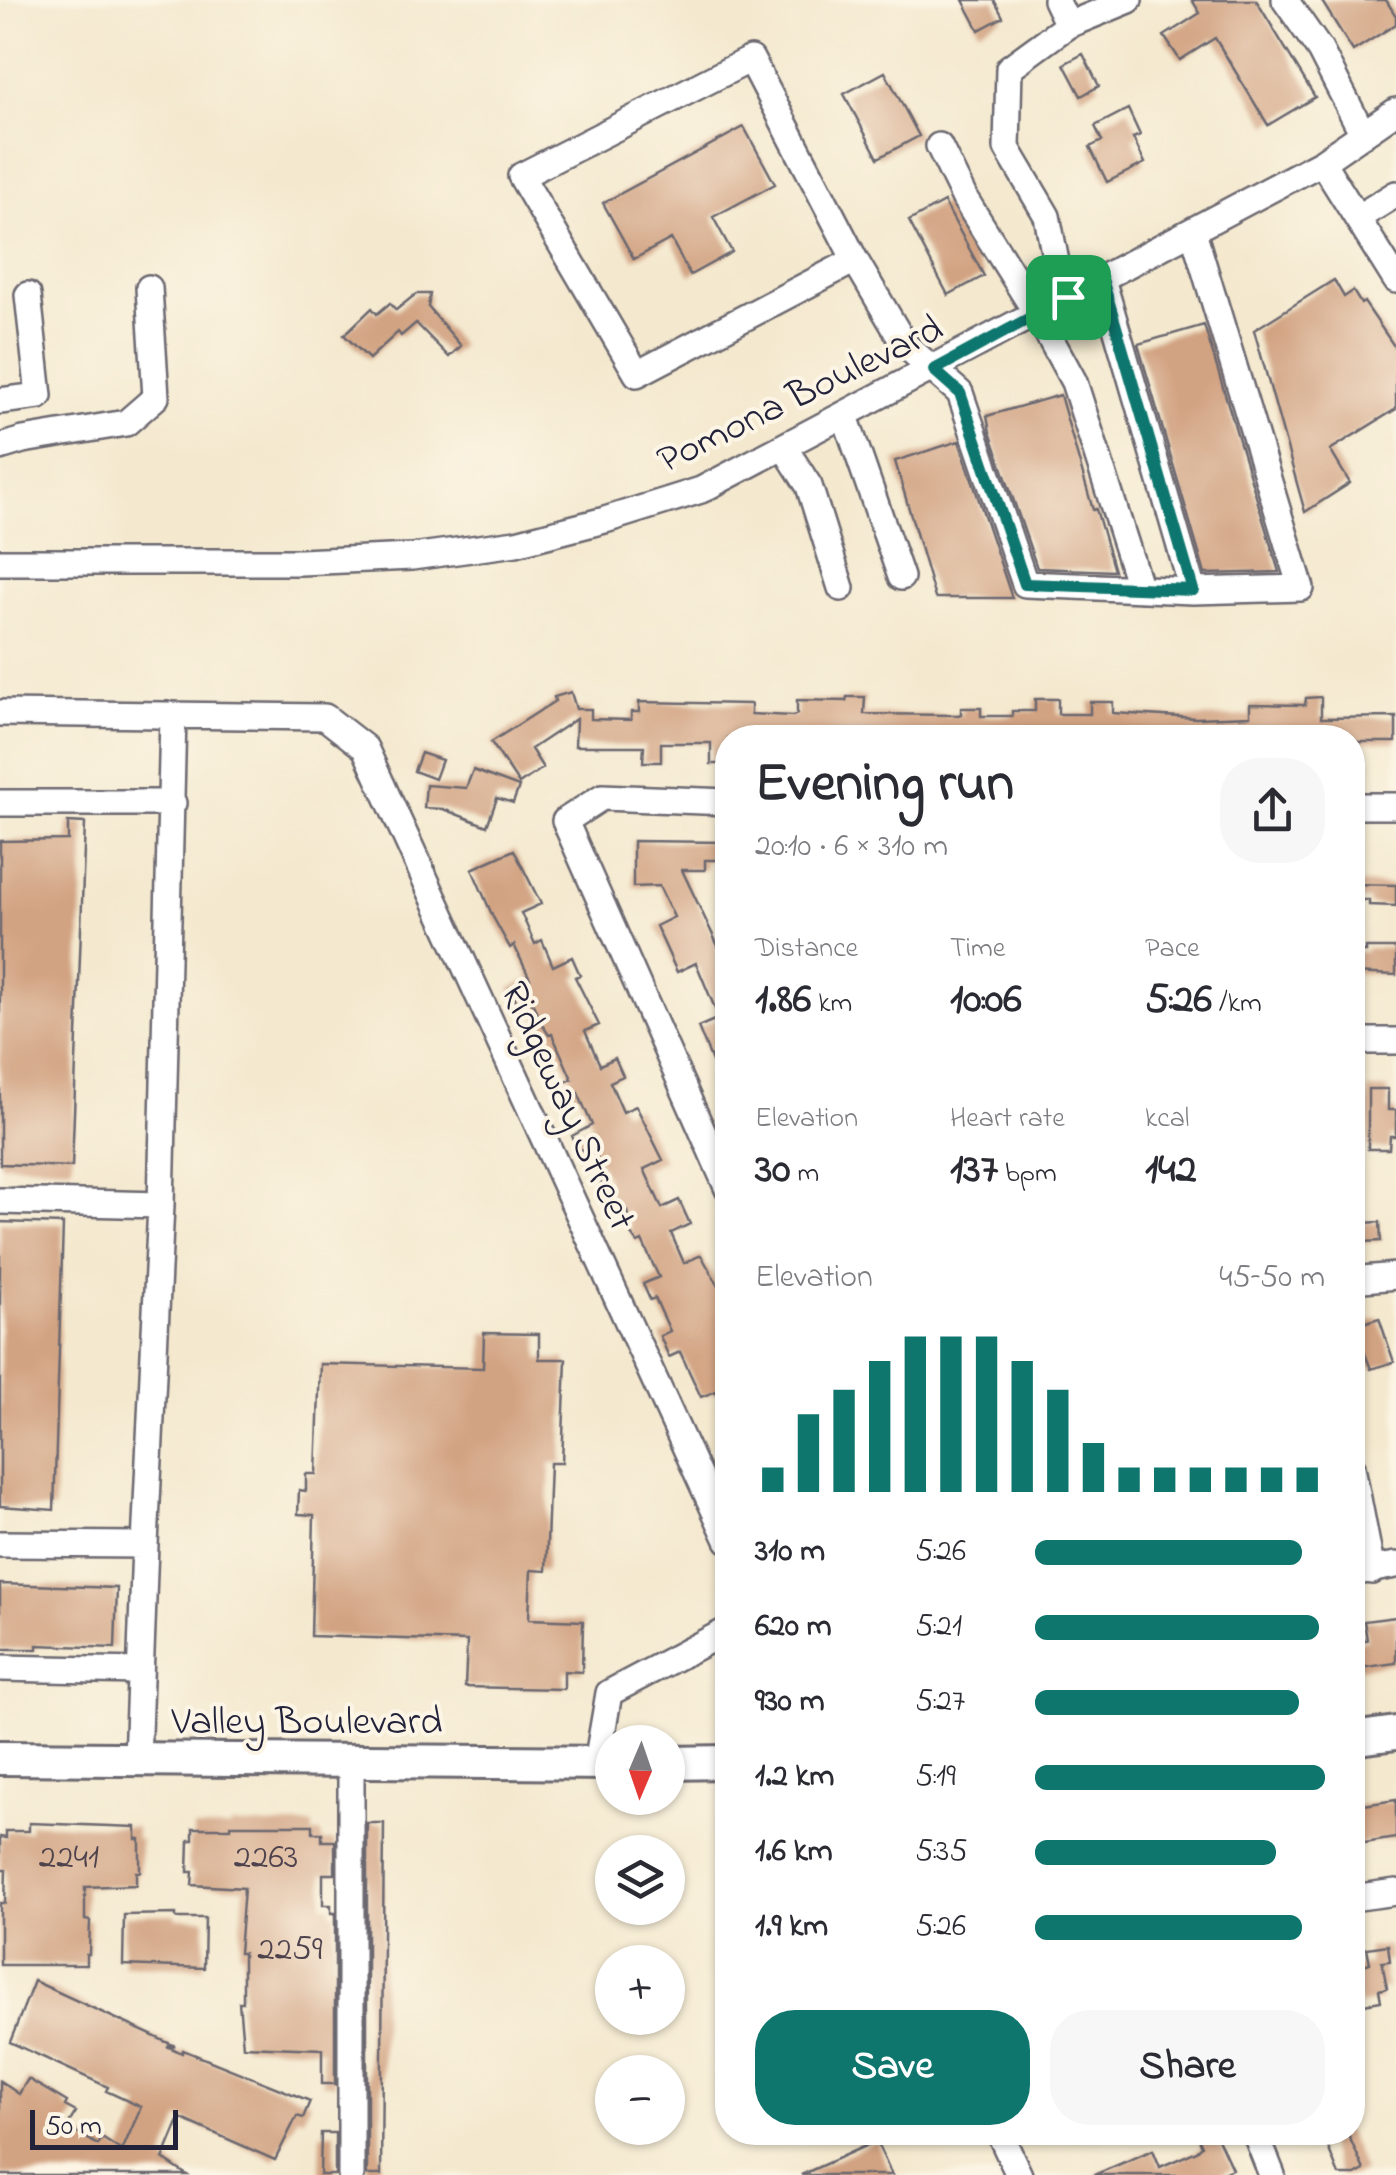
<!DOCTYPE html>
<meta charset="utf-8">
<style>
body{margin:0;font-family:"Indie Flower",sans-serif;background:#f7f7f7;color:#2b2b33;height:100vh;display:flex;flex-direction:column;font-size:38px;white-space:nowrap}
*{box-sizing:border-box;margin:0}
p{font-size:32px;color:#7c7c81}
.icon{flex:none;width:55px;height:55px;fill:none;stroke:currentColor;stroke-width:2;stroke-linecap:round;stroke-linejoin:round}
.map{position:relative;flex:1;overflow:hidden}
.details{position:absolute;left:715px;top:725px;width:650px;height:1420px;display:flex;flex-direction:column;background:#fff;border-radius:40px;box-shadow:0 2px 8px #0004}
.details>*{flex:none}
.needle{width:65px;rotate:182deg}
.controls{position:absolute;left:595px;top:1725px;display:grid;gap:20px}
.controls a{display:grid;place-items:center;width:90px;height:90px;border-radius:50%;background:#fff;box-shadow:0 2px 8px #0004;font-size:50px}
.scale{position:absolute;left:30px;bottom:25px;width:148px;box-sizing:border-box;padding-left:10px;border:5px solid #22223b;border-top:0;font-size:28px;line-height:35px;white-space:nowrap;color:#22223b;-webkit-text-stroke:8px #fcf5e5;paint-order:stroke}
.pin{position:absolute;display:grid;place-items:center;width:85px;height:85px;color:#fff;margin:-42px;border-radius:20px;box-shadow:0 5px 15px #0006}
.round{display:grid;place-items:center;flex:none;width:105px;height:105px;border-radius:40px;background:#f7f7f7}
.overview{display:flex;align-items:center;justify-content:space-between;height:170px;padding:0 40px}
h1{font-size:55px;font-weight:800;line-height:75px}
.metrics{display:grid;grid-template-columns:repeat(3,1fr);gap:15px;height:170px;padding:10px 40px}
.metrics div{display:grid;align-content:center}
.metrics b{font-size:42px;font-weight:800}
.metrics small{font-size:28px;font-weight:400}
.metrics p{font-size:28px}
.chart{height:280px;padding:20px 40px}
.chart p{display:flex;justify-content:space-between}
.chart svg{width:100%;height:180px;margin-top:10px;stroke:#0f766e;stroke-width:6}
.primary-button{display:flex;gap:20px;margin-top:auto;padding:20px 40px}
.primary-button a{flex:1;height:115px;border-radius:40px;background:#0f766e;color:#fff;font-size:40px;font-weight:800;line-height:115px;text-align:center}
.primary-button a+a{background:#f7f7f7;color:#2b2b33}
ul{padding:0 40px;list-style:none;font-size:32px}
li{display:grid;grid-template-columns:160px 120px 1fr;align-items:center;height:75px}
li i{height:25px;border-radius:12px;background:#0f766e}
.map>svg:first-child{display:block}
.building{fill:#d2a382}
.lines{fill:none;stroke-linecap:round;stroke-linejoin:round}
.minor-casing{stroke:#6c686f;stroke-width:30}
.major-casing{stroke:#6c686f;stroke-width:38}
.minor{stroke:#fff;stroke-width:25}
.major{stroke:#fff;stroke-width:32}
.route-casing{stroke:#fff;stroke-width:20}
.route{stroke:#0f766e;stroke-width:12}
.labels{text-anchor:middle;stroke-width:8;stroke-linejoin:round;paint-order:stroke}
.number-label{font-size:35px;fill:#4e424d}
.street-label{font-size:40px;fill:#22223b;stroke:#fcf5e5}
</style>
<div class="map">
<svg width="1396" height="2175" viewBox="0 0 1396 2175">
<rect width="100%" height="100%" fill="#fcf5e5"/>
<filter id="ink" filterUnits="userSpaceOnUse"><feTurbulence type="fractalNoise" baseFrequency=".01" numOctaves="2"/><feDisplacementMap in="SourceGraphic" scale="20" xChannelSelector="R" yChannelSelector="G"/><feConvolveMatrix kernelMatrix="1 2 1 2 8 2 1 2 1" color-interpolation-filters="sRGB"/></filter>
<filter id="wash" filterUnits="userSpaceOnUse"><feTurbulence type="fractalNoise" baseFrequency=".0048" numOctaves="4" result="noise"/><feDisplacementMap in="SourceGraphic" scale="40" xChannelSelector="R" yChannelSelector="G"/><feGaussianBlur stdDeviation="2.25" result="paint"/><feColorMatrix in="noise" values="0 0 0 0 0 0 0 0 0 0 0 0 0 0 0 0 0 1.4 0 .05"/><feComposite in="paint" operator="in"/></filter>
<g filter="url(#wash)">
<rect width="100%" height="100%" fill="#f4e9cf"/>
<g id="blocks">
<path class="building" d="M963,0h31l9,17 -24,13z
M1192,0h64l59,97 -47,28 -53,-87 -35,22 -16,-24 36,-23z
M1321,0h65l10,16v8l-43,27z
M1083,54l16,32 -18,10 -17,-32z
M885,72l34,64 -41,22 -34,-64z
M1128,109l12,26 -7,3 12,25 -38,19 -17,-35 12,-6 -7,-15z
M744,127l31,57 -62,33 19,35 -42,23 -19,-36 -37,20 -31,-56z
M944,202l40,74 -36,19 -39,-74z
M1334,280l10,17 9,-6 8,13 3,-2 32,47v60l-66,41 20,33 -45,29 -51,-182z
M416,294h14l-2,13 33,39 -12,11 -33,-34 -15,13 -3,-4 -29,27 -25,-24 28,-27 5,6 13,-11 6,7z
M1204,325l75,247 -74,2 -67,-230z
M1060,395l33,115 3,-1 18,62 -77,-3 -47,-136 -3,-16z
M959,441l47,139 6,18h-77l-40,-137z
M571,692l5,17h15v10l40,1v-8h8v-10l112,2v10l42,2 4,-2v-14l49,1 1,-4h18l-1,17 94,1 3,-1v-6h20v8h31v-5h23v-12h23v15h32v-12h23v11l84,5 53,-2v-12l55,1 1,-7 15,-1v21l75,-1v25h-44v-4h-624v26h-17v-21h-50v19h-18l1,-16h-69l1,-27 -45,30 12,19 -24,16 -28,-42 64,-41 -1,-4z
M421,753l21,7 -7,19 -21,-8z
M473,770l46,17 -6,16 -16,-5 -10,28 -44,-17 -19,-1 2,-23 40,3z
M68,822l17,1 -13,344 -72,-3v-323l68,-1z
M633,841l94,1v18h-22v10h-23l46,97v133l-30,-73 21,-9 -23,-55 -19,9 -21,-46 18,-9 -15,-31 -26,1z
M514,850l27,54 -20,9 14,31 7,-4 11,26 19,-9 8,18 -5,2 24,48 -14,6 15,34 15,-7 8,18 -13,6 13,30 13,-6 27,54 -19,9 18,39 17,-8 11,24 -19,9 13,30 17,-8 24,42 3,121 -12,-27 -15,6 -21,-45 -11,5 -9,-21 10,-5 -15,-33 -5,2 -7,-16 16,-7 -17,-36 -4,2 -8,-10 -3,-22 -8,4 -7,-17 -4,2 -7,-16 7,-3 -17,-36 -12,6 -7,-15 20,-11 -14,-32 -10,5 -7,-14 11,-5 -20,-45 -3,1 -6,-9 -12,-26 -13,5 -8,-17 20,-9 -16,-34 -4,3 -17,-31 -21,-48z
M1352,884l44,1v21l-27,-1v-5h-17z
M1366,948h30v27l-44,-2v-21h14z
M1368,1089h20v21h8v26h-6l-1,13h-21z
M0,1222l63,2 -9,286 -54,-4z
M1380,1222l1,19 -18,1 -2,-19z
M1379,1318l15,44 -23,7 -17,-43z
M484,1333l55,1v25h27l-4,104h-12l-4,108 -15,-1 -2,49 54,2 -1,51 -18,-1v18l-99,-2 2,-46 -156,-5 3,-121 -16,-1 1,-24 7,1v-17h10l4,-110 163,4z
M0,1584l117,4 -2,60 -78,-3v4h-37z
M1396,1617v46l-44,6v-27l15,-2 -3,-19z
M1396,1800v38l-44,7v-35l6,-1 -1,-3z
M29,1823l107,4v12h4v33h-4v13l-51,2v33l5,1 -1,33h-3v11h-86v-62h5l1,-33h-6v-33l6,1v-7h23z
M367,1823h17l-3,352h-14z
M231,1825h82v8h9v8h13v33h-12v31h8v8h4v171h-13v-35l-79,-3 -4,-44h4v-49h-4l5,-65 -52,-3 1,-13h-5l1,-32h4v-12h38z
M176,1914v4h29l-1,50 -81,-3 1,-50z
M1388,1945l2,16 -8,1 5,26 -8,2 2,11 -23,4 -2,-12 -4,1v-25l18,-6 -3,-15z
M34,1981l141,65h-8l15,7 1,-3 127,51 -7,17 -6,-2 -22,44 -95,-42 -17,41 24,16h-187v-94l19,13 9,-15 39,23 -2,4 11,6 -9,14 31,19 4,-7 20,13 19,-44 -35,-16 2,-4 -98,-45z
M1196,2132h19l17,37 -13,6h-125l59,-25 7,17 37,-16 5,-5z
M1322,2132h25l17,38 -9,5h-16z
M321,2133h14v42h-15z
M876,2141l16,34h-91z"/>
</g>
</g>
<g filter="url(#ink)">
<use href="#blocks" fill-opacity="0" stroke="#6c686f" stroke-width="2.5"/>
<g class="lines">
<defs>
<path id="minor" d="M1056,0l12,25
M1285,0l35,50 43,84
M939,146l26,53 72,115 37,68 66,207
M1322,162l74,118
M1357,218l39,-24
M855,260l-218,114 -116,-198 230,-117 104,201 50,85 55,48 65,191 168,7
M1102,279l91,312 108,-3 -108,-357
M1068,297l-12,-35 -9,-46 -40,-68 2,-80 59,-43 61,-25
M0,401l39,-5 -11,-101
M845,416l56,161
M0,447l23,-7 103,-17 30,-26 -7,-109
M784,447l25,39 32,102
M0,562h300l112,-5 104,-14 89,-23 96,-30 621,-328 74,-51
M0,713l325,4 40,31 363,792
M728,802l-126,-5 -37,24 163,368
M0,803h173
M1352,806h44
M1352,1041h44
M0,1201l161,4 -16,340
M161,1205l12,-489
M1352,1280l44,-4
M1352,1467l20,104
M0,1544l145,1 -8,215
M1352,1573l44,-8
M0,1668l140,3
M597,1763l12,-70 119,-63
M1352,1898l44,-6
M999,2132l20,43
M1255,2132l17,43
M351,2175v-414"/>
<path id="major" d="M1352,1739l44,-6
M0,1758l612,5
M668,1763l60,-1"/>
</defs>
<use href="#minor" class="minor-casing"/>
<use href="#major" class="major-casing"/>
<use href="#minor" class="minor"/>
<use href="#major" class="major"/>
</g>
</g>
<g class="lines" filter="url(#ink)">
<defs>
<path id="route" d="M1102,279l91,311 -168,-6 -65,-191 -26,-23z"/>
</defs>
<use href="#route" class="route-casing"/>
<use href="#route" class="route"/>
</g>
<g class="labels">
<g class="number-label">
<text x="69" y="1867">2241</text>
<text x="266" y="1867">2263</text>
<text x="290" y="1959">2259</text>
</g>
<g class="street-label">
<text transform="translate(799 392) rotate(-26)" y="14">Pomona Boulevard</text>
<text transform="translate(570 1105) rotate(65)" y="14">Ridgeway Street</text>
<text x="307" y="1733">Valley Boulevard</text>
</g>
</g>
</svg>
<div class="controls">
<a><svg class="needle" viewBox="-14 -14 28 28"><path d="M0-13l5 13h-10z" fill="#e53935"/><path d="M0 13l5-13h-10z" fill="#7c7c81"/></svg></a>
<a><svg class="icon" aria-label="layers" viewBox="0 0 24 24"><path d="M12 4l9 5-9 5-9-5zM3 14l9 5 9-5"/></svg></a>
<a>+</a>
<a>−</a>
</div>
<div class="scale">50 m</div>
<div class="pin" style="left:1068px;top:297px;background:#1e9e55"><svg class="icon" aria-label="arrive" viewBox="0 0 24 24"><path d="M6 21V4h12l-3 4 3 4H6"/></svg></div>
<section class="details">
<div class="overview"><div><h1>Evening run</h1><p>20:10 · 6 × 310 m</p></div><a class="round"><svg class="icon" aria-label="share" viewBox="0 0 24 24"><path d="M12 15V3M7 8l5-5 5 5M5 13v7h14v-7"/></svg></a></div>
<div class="metrics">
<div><p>Distance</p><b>1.86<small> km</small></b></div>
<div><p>Time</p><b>10:06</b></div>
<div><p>Pace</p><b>5:26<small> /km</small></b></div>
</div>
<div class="metrics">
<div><p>Elevation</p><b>30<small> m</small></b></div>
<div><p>Heart rate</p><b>137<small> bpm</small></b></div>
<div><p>kcal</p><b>142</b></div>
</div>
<div class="chart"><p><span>Elevation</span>45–50 m</p>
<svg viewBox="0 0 160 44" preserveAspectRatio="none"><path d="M5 44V38M15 44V25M25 44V19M35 44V12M45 44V6M55 44V6M65 44V6M75 44V12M85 44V19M95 44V32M105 44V38M115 44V38M125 44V38M135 44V38M145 44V38M155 44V38"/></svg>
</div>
<ul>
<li><b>310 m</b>5:26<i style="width:92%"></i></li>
<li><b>620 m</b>5:21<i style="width:98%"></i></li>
<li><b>930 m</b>5:27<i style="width:91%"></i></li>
<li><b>1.2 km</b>5:19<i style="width:100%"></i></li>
<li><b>1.6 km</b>5:35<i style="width:83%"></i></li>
<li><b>1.9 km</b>5:26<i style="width:92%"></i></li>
</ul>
<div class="primary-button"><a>Save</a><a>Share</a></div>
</section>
</div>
